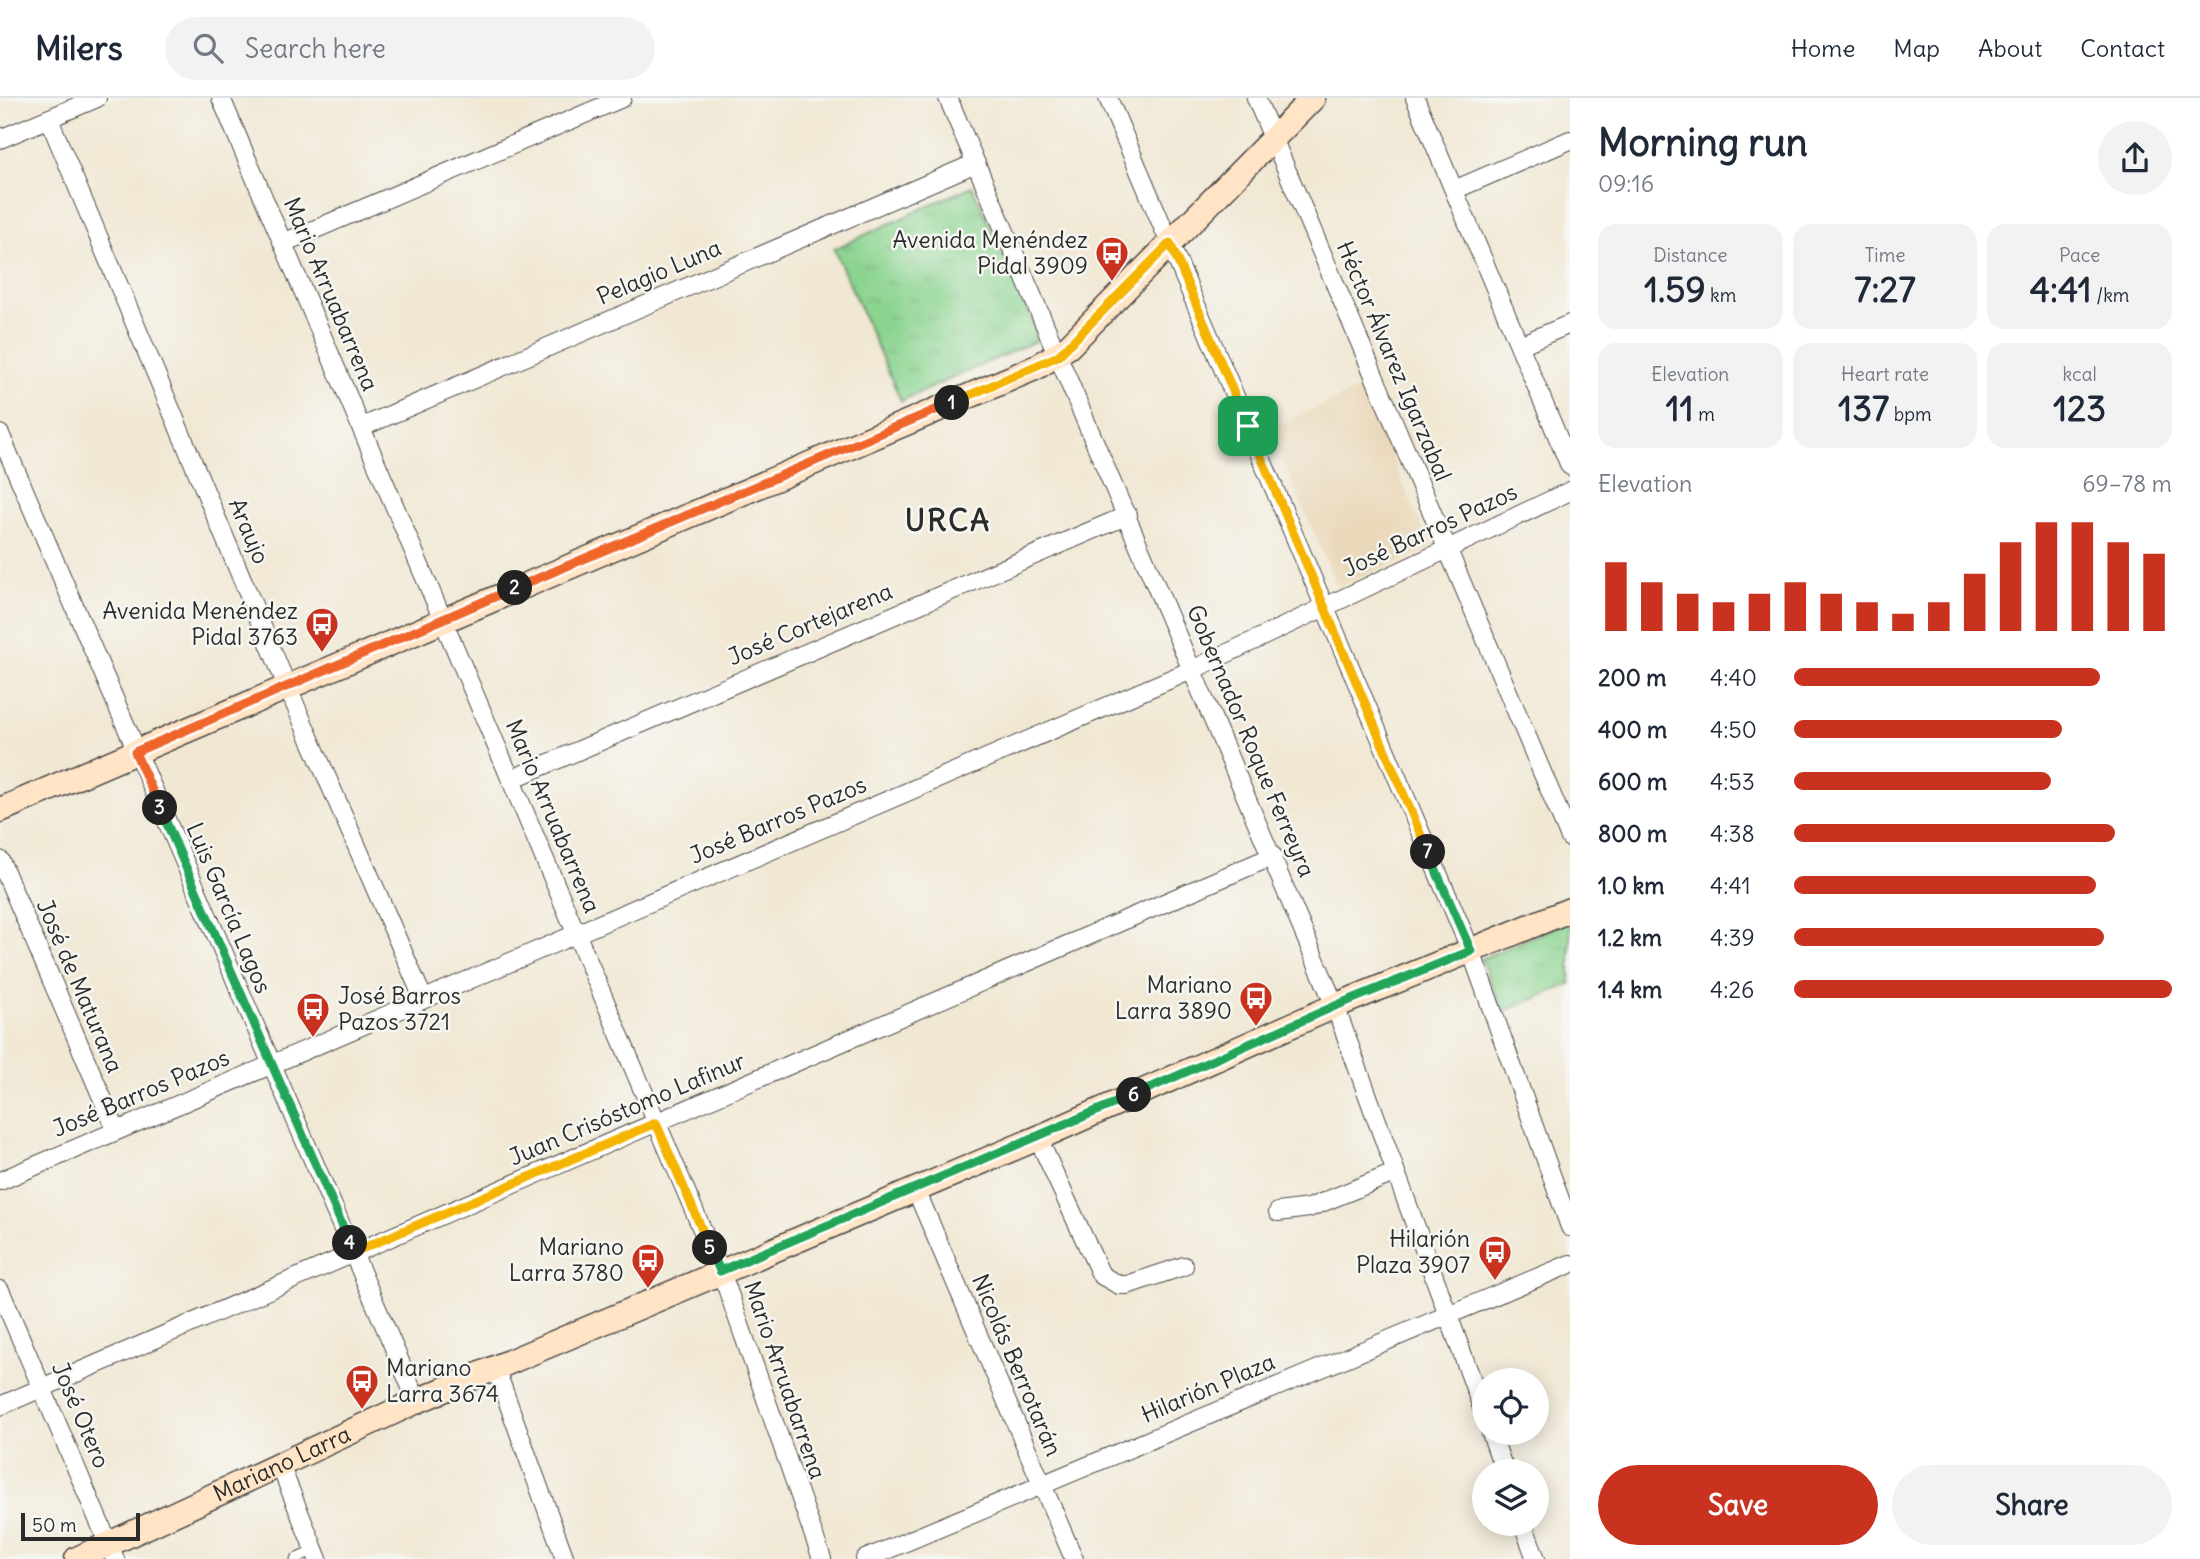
<!DOCTYPE html>
<meta charset="utf-8">
<style>
body{margin:0;font-family:Delius,sans-serif;background:#f2f2f3;color:#1f2937;height:100vh;display:flex;flex-direction:column;font-size:26px;white-space:nowrap}
*{box-sizing:border-box;margin:0}
p{font-size:23px;color:#747a83}
.icon{flex:none;width:38px;height:38px;fill:none;stroke:currentColor;stroke-width:2;stroke-linecap:round;stroke-linejoin:round}
.map{position:relative;flex:1;overflow:hidden}
.side{display:flex;flex-direction:column;background:#fff;width:630px}
.side>*{flex:none}
.controls{position:absolute;left:1472px;top:1270px;display:grid;gap:14px}
.controls a{display:grid;place-items:center;width:77px;height:77px;border-radius:50%;background:#fff;box-shadow:0 4px 18px #0003;font-size:35px}
.scale{position:absolute;left:21px;bottom:18px;width:119px;box-sizing:border-box;padding-left:7px;border:4px solid #2b2b2b;border-top:0;font-size:19px;line-height:24px;white-space:nowrap;color:#2b2b2b;-webkit-text-stroke:5px #f6f6f2;paint-order:stroke}
.pin{position:absolute;display:grid;place-items:center;width:60px;height:60px;color:#fff;margin:-30px;border-radius:14px;box-shadow:0 4px 10px #0006}
.km{position:absolute;width:35px;height:35px;margin:-18px;border-radius:50%;background:#222;color:#fff;font-size:19px;line-height:35px;text-align:center}
.round{display:grid;place-items:center;flex:none;width:74px;height:74px;border-radius:37px;background:#f2f2f3}
.headline{display:flex;align-items:center;justify-content:space-between;height:119px;padding:0 28px}
h1{font-size:38px;font-weight:700;line-height:52px}
.stats{display:grid;grid-template-columns:repeat(3,1fr);gap:10px;height:119px;padding:7px 28px}
.stats div{display:grid;align-content:center;border-radius:18px;background:#f2f2f3;text-align:center}
.stats b{font-size:35px;font-weight:700}
.stats small{font-size:19px;font-weight:400}
.stats p{font-size:19px}
.chart{height:196px;padding:14px 28px}
.chart p{display:flex;justify-content:space-between}
.chart svg{width:100%;height:126px;margin-top:7px;stroke:#c8321e;stroke-width:6}
.cta{display:flex;gap:14px;margin-top:auto;padding:14px 28px}
.cta a{flex:1;height:80px;border-radius:42px;background:#c8321e;color:#fff;font-size:28px;font-weight:700;line-height:80px;text-align:center}
.cta a+a{background:#f2f2f3;color:#1f2937}
ul{padding:0 28px;list-style:none;font-size:23px}
li{display:grid;grid-template-columns:112px 84px 1fr;align-items:center;height:52px}
li i{height:18px;border-radius:9px;background:#c8321e}
header{display:flex;align-items:center;gap:42px;box-sizing:border-box;height:98px;padding:0 35px;background:#fff;border-bottom:2px solid #e0e1e3}
header strong{font-size:33px}
nav{display:flex;gap:38px;margin-inline-start:auto;font-size:24px}
.search{width:490px;height:63px;background:#f2f2f3;display:flex;align-items:center;gap:18px;box-sizing:border-box;padding:0 24px;border-radius:38px;color:#747a83;font-size:26px}
main{display:flex;flex:1;min-height:0}
.map>svg:first-child{display:block}
.built{fill:#ead8ba}
.park{fill:url(#park-tufts);stroke:#5b805e;stroke-width:2}
.lines{fill:none;stroke-linecap:round;stroke-linejoin:round}
.lane-casing{stroke:#494744;stroke-width:11}
.street-casing{stroke:#494744;stroke-width:20}
.secondary-casing{stroke:#494744;stroke-width:27}
.lane{stroke:#fff;stroke-width:9}
.street{stroke:#fff;stroke-width:18}
.secondary{stroke:#ffe4c6;stroke-width:24}
.split-1-casing{stroke:#fff;stroke-width:14}
.split-2-casing{stroke:#fff;stroke-width:14}
.split-3-casing{stroke:#fff;stroke-width:14}
.split-4-casing{stroke:#fff;stroke-width:14}
.split-5-casing{stroke:#fff;stroke-width:14}
.split-6-casing{stroke:#fff;stroke-width:14}
.split-7-casing{stroke:#fff;stroke-width:14}
.split-8-casing{stroke:#fff;stroke-width:14}
.split-1{stroke:#f5b400;stroke-width:9}
.split-2{stroke:#f0652b;stroke-width:9}
.split-3{stroke:#f0652b;stroke-width:9}
.split-4{stroke:#22a559;stroke-width:9}
.split-5{stroke:#f5b400;stroke-width:9}
.split-6{stroke:#22a559;stroke-width:9}
.split-7{stroke:#22a559;stroke-width:9}
.split-8{stroke:#f5b400;stroke-width:9}
.labels{text-anchor:middle;stroke-width:5;stroke-linejoin:round;paint-order:stroke}
.poi-label{font-size:23px;fill:#2b2b2b;stroke:#f6f6f2;text-anchor:end}
.street-label{font-size:23px;fill:#2b2b2b;stroke:#f6f6f2}
.district-label{font-size:30px;font-weight:bold;letter-spacing:2px;fill:#2b2b2b;stroke:#f6f6f2}
</style>
<header>
<strong>Milers</strong>
<div class="search"><svg class="icon" aria-label="search" viewBox="0 0 24 24"><circle cx="10" cy="10" r="6"/><path d="M15 15l6 6"/></svg>Search here</div>
<nav><a>Home</a><a>Map</a><a>About</a><a>Contact</a></nav>
</header>
<main>
<div class="map">
<svg width="1570" height="1461" viewBox="0 0 1570 1461">
<defs>
<pattern id="park-tufts" width="24" height="20" patternUnits="userSpaceOnUse" patternTransform="scale(1.75)"><rect width="24" height="20" fill="#8bd490"/><path d="M3 7l-1-3M5 7V3M7 7l1-3M15 17l-1-3M17 17v-4M19 17l1-3" fill="none" stroke="#78b67c"/></pattern>
</defs>
<rect width="100%" height="100%" fill="#f6f6f2"/>
<filter id="ink" filterUnits="userSpaceOnUse"><feTurbulence type="fractalNoise" baseFrequency=".0143" numOctaves="2"/><feDisplacementMap in="SourceGraphic" scale="14" xChannelSelector="R" yChannelSelector="G"/><feConvolveMatrix kernelMatrix="1 2 1 2 8 2 1 2 1" color-interpolation-filters="sRGB"/></filter>
<filter id="wash" filterUnits="userSpaceOnUse"><feTurbulence type="fractalNoise" baseFrequency=".00686" numOctaves="4" result="noise"/><feDisplacementMap in="SourceGraphic" scale="28" xChannelSelector="R" yChannelSelector="G"/><feGaussianBlur stdDeviation="1.57" result="paint"/><feColorMatrix in="noise" values="0 0 0 0 0 0 0 0 0 0 0 0 0 0 0 0 0 1.4 0 .05"/><feComposite in="paint" operator="in"/></filter>
<g filter="url(#wash)">
<rect width="100%" height="100%" fill="#f1e8d4"/>
<path class="built" d="M1362,290l68,159 -93,40 -68,-159z"/>
<path class="park" d="M972,88l68,153 -139,62 -67,-152z
M1570,823v63l-67,28 -22,-53z"/>
</g>
<g filter="url(#ink)">
<g class="lines">
<defs>
<path id="lane" d="M295,1461l20,-9"/>
<path id="street" d="M221,0l506,1190 95,271
M948,0l387,908 149,407
M1108,0l363,853 99,276
M1256,0c104,247 211,492 314,740
M1415,0l155,368
M49,21l238,567 136,312
M0,41l97,-41
M1454,92l116,-50
M283,145l339,-145
M1520,247l50,-21
M362,329l614,-264
M0,336l417,967
M512,681l616,-264
M0,762l116,270
M1038,1040l63,137 18,10h8l57,-19
M0,1083l1194,-512 376,-178
M916,1092l158,369
M1278,1114l31,-4 85,-35
M0,1192l115,269
M495,1269l70,192
M0,1308l1273,-550
M1491,1335l14,39
M280,1367l38,94
M1523,1426l13,35
M865,1461l705,-295"/>
<g id="secondary">
<path d="M0,712l1037,-443 31,-20 245,-249"/>
<path id="s1" d="M77,1461l340,-158 621,-263 297,-132 235,-96"/>
</g>
</defs>
<use href="#lane" class="lane-casing"/>
<use href="#street" class="street-casing"/>
<use href="#secondary" class="secondary-casing"/>
<use href="#lane" class="lane"/>
<use href="#street" class="street"/>
<use href="#secondary" class="secondary"/>
</g>
</g>
<g class="lines" filter="url(#ink)">
<defs>
<path id="split-1" d="M952,305l106,-47 112,-113 78,183"/>
<path id="split-2" d="M515,490l437,-185"/>
<path id="split-3" d="M160,710l-25,-56 380,-164"/>
<path id="split-4" d="M160,710l190,435"/>
<path id="split-5" d="M350,1145l4,9 302,-129 54,125"/>
<path id="split-6" d="M710,1150l10,23 414,-176"/>
<path id="split-7" d="M1134,997l201,-89 136,-55 -43,-99"/>
<path id="split-8" d="M1248,328l180,426"/>
</defs>
<use href="#split-1" class="split-1-casing"/>
<use href="#split-2" class="split-2-casing"/>
<use href="#split-3" class="split-3-casing"/>
<use href="#split-4" class="split-4-casing"/>
<use href="#split-5" class="split-5-casing"/>
<use href="#split-6" class="split-6-casing"/>
<use href="#split-7" class="split-7-casing"/>
<use href="#split-8" class="split-8-casing"/>
<use href="#split-1" class="split-1"/>
<use href="#split-2" class="split-2"/>
<use href="#split-3" class="split-3"/>
<use href="#split-4" class="split-4"/>
<use href="#split-5" class="split-5"/>
<use href="#split-6" class="split-6"/>
<use href="#split-7" class="split-7"/>
<use href="#split-8" class="split-8"/>
</g>
<defs>
<symbol id="bus-pin" viewBox="-11 -11 22 30"><path d="M0 17L-7.5 6A9.5 9.5 0 1 1 7.5 6Z" fill="#c8321e" stroke="#f6f6f2"/><path d="M-5-6H5V4H4V6H2V4H-2V6H-4V4H-5ZM-3.5-4V0h7V-4ZM-3.5 1.2v1.5H-2V1.2ZM2 1.2v1.5H3.5V1.2Z" fill="#fff"/></symbol>
</defs>
<g fill-rule="evenodd">
<use href="#bus-pin" x="1093" y="136" width="38" height="52"/>
<use href="#bus-pin" x="303" y="507" width="38" height="52"/>
<use href="#bus-pin" x="1237" y="881" width="38" height="52"/>
<use href="#bus-pin" x="294" y="892" width="38" height="52"/>
<use href="#bus-pin" x="1476" y="1135" width="38" height="52"/>
<use href="#bus-pin" x="629" y="1143" width="38" height="52"/>
<use href="#bus-pin" x="343" y="1264" width="38" height="52"/>
</g>
<g class="labels">
<g class="poi-label">
<text x="1088" y="150">Avenida Menéndez<tspan x="1088" dy="26">Pidal 3909</tspan></text>
<text x="298" y="521">Avenida Menéndez<tspan x="298" dy="26">Pidal 3763</tspan></text>
<text x="1232" y="895">Mariano<tspan x="1232" dy="26">Larra 3890</tspan></text>
<text x="338" y="906" text-anchor="start">José Barros<tspan x="338" dy="26">Pazos 3721</tspan></text>
<text x="1470" y="1149">Hilarión<tspan x="1470" dy="26">Plaza 3907</tspan></text>
<text x="624" y="1157">Mariano<tspan x="624" dy="26">Larra 3780</tspan></text>
<text x="386" y="1278" text-anchor="start">Mariano<tspan x="386" dy="26">Larra 3674</tspan></text>
</g>
<g class="street-label">
<text transform="translate(659 174) rotate(-23)" y="8">Pelagio Luna</text>
<text transform="translate(331 196) rotate(67)" y="8">Mario Arruabarrena</text>
<text transform="translate(1394 263) rotate(67)" y="8">Héctor Álvarez Igarzabal</text>
<text transform="translate(1430 432) rotate(-25)" y="8">José Barros Pazos</text>
<text transform="translate(249 433) rotate(67)" y="8">Araujo</text>
<text transform="translate(810 526) rotate(-23)" y="8">José Cortejarena</text>
<text transform="translate(1251 643) rotate(67)" y="8">Gobernador Roque Ferreyra</text>
<text transform="translate(553 718) rotate(67)" y="8">Mario Arruabarrena</text>
<text transform="translate(778 722) rotate(-23)" y="8">José Barros Pazos</text>
<text transform="translate(229 810) rotate(67)" y="8">Luis García Lagos</text>
<text transform="translate(80 888) rotate(67)" y="8">José de Maturana</text>
<text transform="translate(141 995) rotate(-23)" y="8">José Barros Pazos</text>
<text transform="translate(627 1011) rotate(-23)" y="8">Juan Crisóstomo Lafinur</text>
<text transform="translate(1017 1267) rotate(67)" y="8">Nicolás Berrotarán</text>
<text transform="translate(785 1282) rotate(71)" y="8">Mario Arruabarrena</text>
<text transform="translate(1208 1290) rotate(-23)" y="8">Hilarión Plaza</text>
<text transform="translate(81 1317) rotate(67)" y="8">José Otero</text>
<text dy="8" stroke="none"><textPath href="#s1" startOffset="226">Mariano Larra</textPath></text>
</g>
<g class="district-label">
<text x="948" y="433">URCA</text>
</g>
</g>
</svg>
<div class="controls">
<a><svg class="icon" aria-label="locate" viewBox="0 0 24 24"><circle cx="12" cy="12" r="6"/><path d="M12 2v4M12 18v4M2 12h4M18 12h4"/></svg></a>
<a><svg class="icon" aria-label="layers" viewBox="0 0 24 24"><path d="M12 4l9 5-9 5-9-5zM3 14l9 5 9-5"/></svg></a>
</div>
<div class="scale">50 m</div>
<div class="pin" style="left:1248px;top:328px;background:#1e9e55"><svg class="icon" aria-label="arrive" viewBox="0 0 24 24"><path d="M6 21V4h12l-3 4 3 4H6"/></svg></div>
<b class="km" style="left:952px;top:305px">1</b>
<b class="km" style="left:515px;top:490px">2</b>
<b class="km" style="left:160px;top:710px">3</b>
<b class="km" style="left:350px;top:1145px">4</b>
<b class="km" style="left:710px;top:1150px">5</b>
<b class="km" style="left:1134px;top:997px">6</b>
<b class="km" style="left:1428px;top:754px">7</b>
</div>
<section class="side">
<div class="headline"><div><h1>Morning run</h1><p>09:16</p></div><a class="round"><svg class="icon" aria-label="share" viewBox="0 0 24 24"><path d="M12 15V3M7 8l5-5 5 5M5 13v7h14v-7"/></svg></a></div>
<div class="stats">
<div><p>Distance</p><b>1.59<small> km</small></b></div>
<div><p>Time</p><b>7:27</b></div>
<div><p>Pace</p><b>4:41<small> /km</small></b></div>
</div>
<div class="stats">
<div><p>Elevation</p><b>11<small> m</small></b></div>
<div><p>Heart rate</p><b>137<small> bpm</small></b></div>
<div><p>kcal</p><b>123</b></div>
</div>
<div class="chart"><p><span>Elevation</span>69–78 m</p>
<svg viewBox="0 0 160 44" preserveAspectRatio="none"><path d="M5 44V20M15 44V27M25 44V31M35 44V34M45 44V31M55 44V27M65 44V31M75 44V34M85 44V38M95 44V34M105 44V24M115 44V13M125 44V6M135 44V6M145 44V13M155 44V17"/></svg>
</div>
<ul>
<li><b>200 m</b>4:40<i style="width:81%"></i></li>
<li><b>400 m</b>4:50<i style="width:71%"></i></li>
<li><b>600 m</b>4:53<i style="width:68%"></i></li>
<li><b>800 m</b>4:38<i style="width:85%"></i></li>
<li><b>1.0 km</b>4:41<i style="width:80%"></i></li>
<li><b>1.2 km</b>4:39<i style="width:82%"></i></li>
<li><b>1.4 km</b>4:26<i style="width:100%"></i></li>
</ul>
<div class="cta"><a>Save</a><a>Share</a></div>
</section>
</main>
